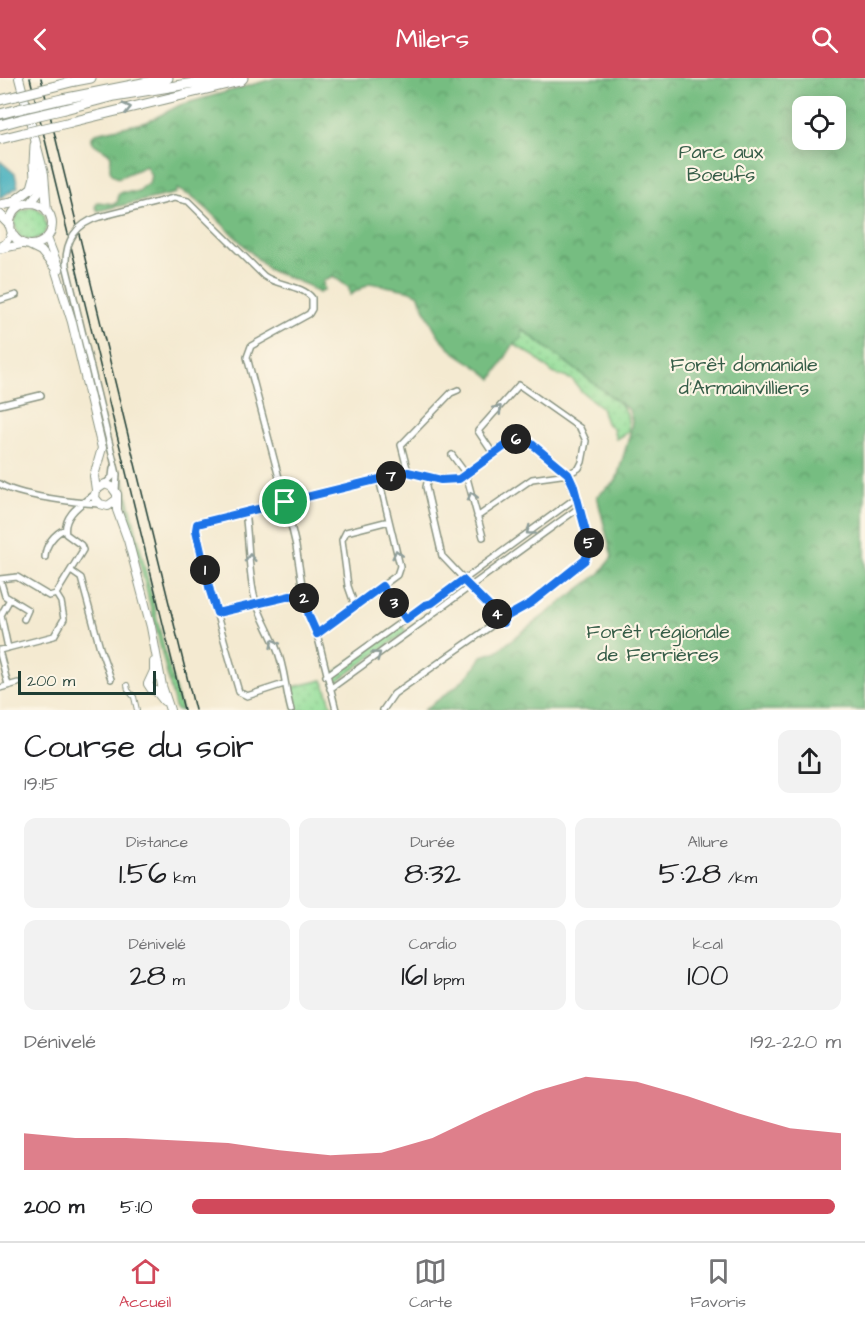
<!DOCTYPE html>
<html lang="fr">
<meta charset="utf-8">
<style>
body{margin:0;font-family:"Architects Daughter",sans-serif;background:#f2f2f2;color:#202124;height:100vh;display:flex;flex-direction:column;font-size:22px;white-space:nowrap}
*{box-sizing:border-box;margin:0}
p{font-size:20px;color:#757577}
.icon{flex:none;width:33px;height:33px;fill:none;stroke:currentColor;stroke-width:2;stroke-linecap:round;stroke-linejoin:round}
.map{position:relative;height:632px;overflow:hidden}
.side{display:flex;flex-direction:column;background:#fff;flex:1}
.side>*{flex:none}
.controls{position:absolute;left:792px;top:18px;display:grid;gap:12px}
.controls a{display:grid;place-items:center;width:54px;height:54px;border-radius:12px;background:#fff;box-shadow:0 3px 15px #0003;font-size:30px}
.scale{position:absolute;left:18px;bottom:15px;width:138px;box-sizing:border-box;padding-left:6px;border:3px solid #1f3d34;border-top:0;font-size:16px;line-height:21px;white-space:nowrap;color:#1f3d34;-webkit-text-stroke:4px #fcf5e5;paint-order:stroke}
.pin{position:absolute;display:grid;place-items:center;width:51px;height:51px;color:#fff;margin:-26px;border:3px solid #fff;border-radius:50%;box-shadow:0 2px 6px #0007}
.km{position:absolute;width:30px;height:30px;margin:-15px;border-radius:50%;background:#222;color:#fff;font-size:16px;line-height:30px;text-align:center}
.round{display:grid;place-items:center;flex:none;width:63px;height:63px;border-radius:12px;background:#f2f2f2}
.overview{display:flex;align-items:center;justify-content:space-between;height:102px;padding:0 24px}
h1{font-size:33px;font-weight:600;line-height:45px}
.figures{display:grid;grid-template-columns:repeat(3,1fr);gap:9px;height:102px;padding:6px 24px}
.figures div{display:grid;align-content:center;border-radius:12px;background:#f2f2f2;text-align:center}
.figures b{font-size:30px;font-weight:600}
.figures small{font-size:16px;font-weight:400}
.figures p{font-size:16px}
.chart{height:168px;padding:12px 24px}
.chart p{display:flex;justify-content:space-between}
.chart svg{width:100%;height:108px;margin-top:6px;fill:#d1495b;opacity:.7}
ul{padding:0 24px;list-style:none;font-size:20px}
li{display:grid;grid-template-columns:96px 72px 1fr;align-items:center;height:45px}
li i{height:15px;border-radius:8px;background:#d1495b}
header{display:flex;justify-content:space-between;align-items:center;height:78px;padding:0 24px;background:#d1495b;color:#fff;font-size:27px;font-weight:600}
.dock{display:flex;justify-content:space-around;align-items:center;height:84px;border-top:2px solid #e0e0e0;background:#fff;font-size:16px;color:#757577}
.dock a{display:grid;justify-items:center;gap:3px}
.dock .selected{color:#d1495b}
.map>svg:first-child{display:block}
.grass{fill:url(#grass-dots);stroke:#598e66;stroke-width:1.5}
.forest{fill:url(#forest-crowns);stroke:#4a7d5a;stroke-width:1.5;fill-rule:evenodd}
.water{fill:#3fadbc;stroke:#2f7578;stroke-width:1.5}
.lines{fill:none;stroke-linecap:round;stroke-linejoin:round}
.pedestrian-casing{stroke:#8a9482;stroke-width:6}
.minor-casing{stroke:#8a9482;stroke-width:8}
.tertiary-casing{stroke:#8a9482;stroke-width:9}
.secondary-casing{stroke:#8a9482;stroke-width:10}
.trunk-casing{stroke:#8a9482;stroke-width:11}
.pedestrian{stroke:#fff;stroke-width:4}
.minor{stroke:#fff;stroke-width:5}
.tertiary{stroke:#fff;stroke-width:7}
.secondary{stroke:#fff;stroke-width:8}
.trunk{stroke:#fff;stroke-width:9}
.rail{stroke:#1f3d34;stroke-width:1.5}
.minor-bridge-casing{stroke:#8a9482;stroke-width:8;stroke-linecap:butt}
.trunk-bridge-casing{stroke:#8a9482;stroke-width:11;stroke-linecap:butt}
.minor-bridge{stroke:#fff;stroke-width:5}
.trunk-bridge{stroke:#fff;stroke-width:9}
.oneway{stroke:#8f9e9a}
.route-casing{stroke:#fff;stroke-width:12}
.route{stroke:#1a73e8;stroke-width:8}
.labels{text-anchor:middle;stroke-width:4.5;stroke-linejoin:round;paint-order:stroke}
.park-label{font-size:20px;fill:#365d48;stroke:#fcf5e5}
</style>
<header><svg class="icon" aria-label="back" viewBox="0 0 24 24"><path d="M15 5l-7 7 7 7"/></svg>Milers<svg class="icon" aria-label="search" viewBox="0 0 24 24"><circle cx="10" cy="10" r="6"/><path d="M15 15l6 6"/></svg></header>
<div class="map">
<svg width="865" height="632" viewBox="0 0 865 632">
<defs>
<pattern id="grass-dots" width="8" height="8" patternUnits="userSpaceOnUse" patternTransform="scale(1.5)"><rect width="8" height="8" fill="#93de99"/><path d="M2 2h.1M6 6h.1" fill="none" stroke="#7ebf84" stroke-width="1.8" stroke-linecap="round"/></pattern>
<pattern id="forest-crowns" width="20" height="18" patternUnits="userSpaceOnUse" patternTransform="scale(1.5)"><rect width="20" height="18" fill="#76bd81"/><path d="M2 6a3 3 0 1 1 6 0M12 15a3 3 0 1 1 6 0" fill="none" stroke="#609b6a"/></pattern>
</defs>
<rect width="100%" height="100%" fill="#fcf5e5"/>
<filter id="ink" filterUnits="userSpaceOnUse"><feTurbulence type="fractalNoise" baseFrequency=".0167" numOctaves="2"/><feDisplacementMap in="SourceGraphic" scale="12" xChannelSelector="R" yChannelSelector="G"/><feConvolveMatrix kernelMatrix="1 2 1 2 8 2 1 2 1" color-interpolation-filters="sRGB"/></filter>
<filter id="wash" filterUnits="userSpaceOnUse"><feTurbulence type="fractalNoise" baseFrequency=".008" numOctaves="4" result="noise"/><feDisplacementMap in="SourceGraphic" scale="24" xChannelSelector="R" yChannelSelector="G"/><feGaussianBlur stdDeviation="1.35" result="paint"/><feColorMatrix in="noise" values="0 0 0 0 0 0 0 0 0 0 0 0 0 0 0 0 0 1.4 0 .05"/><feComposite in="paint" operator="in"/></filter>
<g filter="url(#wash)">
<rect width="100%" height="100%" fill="#f4ead1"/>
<path class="grass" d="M31,129l6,1 9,9 -2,1 2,6 2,1 -5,11 -13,5 -11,-5 -5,-13 5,-11z
M521,251l84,62 17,15 5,8 2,17 -13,8 -3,-11 -7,-5 -5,-16 -20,-16 -8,-11 -20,-7 -19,-17 -33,-19z
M123,399l44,183 14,50h-5l-46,-187z
M401,546l5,8 -73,52 -2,-9z
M323,602l10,30h-39l-5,-22z"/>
<path class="forest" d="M276,0h589v632h-441c21,-15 46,-31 58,-54l15,-5 103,-78 12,-16 -15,-61 19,-15 14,-47 2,-14 -3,-10 -107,-81v9l-9,7 -21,34c-12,-12 -26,-18 -39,-28 -17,-13 -26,-38 -35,-57l-11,-4 -37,-7 -20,12 -1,-7 -16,-12 -10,5 1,9 -5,3 -12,-8 -38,-15 -61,-60 -15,-13 -16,-8 -1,4 -78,18 -3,-4 3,-5 16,2 4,-3v-6l4,-3h17l4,-6 6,-2 2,-9 -5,-9 -28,12c-12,-6 -7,-12 -7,-22 -5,-8 -15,-8 -19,-15v-4l4,-4 51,-11 33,-17zM802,28h34v34h-34z"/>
<path class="water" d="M0,83l15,13 3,13 -18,11z"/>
</g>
<g filter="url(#ink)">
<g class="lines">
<defs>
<path id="pedestrian" d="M127,607l1,5 6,7 3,13"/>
<path id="minor" d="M99,139l75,-19 14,3 76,75c14,10 38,9 48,22v11l-3,5 -58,32 -4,11 40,151 9,38 9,58 12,30 19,76
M66,187l51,209 -1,17
M0,222l16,-5
M0,327l41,-10
M452,377l14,19 17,63
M408,394l-7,-27 50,-52 7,-3
M428,400l-2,9 16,69 55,58
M0,406c17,12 78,19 100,20
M105,406l7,-7 1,-9
M245,434c4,27 3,56 9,83 4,18 15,35 22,52 9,20 9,42 15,63
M477,439l55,-38 36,-5 11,-6 3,-6 4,-21 -6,-13 -61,-43 -41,46 16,24
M45,479c0,-12 10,-24 20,-28
M71,493l10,7 19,70 11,31
M0,501l17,-2 32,19 7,-2 27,-44 -2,-5 -15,-11c-4,-19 17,-31 29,-41
M0,501l5,17 23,14 -4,9
M382,508l24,33
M432,525l145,-106
M355,528l-7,-20 -6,-46 4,-8 43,-11
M435,534l145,-105
M495.5 540a5.5 5.5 0 1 1 11 0a5.5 5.5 0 1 1-11 0Z
M217,535l86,-20
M317,556l80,-59 3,-9 -21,-87
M8,570l-7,-33 9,-16
M0,572l54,-14 10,-17 -3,-17 -5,-8
M0,576l8,31
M326,598l99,-71 6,-2 4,3 1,4 -4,5 -102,74
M284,606l-37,12 -8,-4 -29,-101 -14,-61 1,-6 211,-52 33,8 17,-1 58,-41 10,1 42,35 9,23 13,50 -5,13 -54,43 -25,14
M0,610l18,-5
M383,632l11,-16 103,-72"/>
<path id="tertiary" d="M0,168l6,-3 6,-10
M0,171l24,-5"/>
<path id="secondary" d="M19,0l25,96 3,37
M10 146a21 21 0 1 1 42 0a21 21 0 1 1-42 0Z
M31,125l8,-11 1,-19
M47,160l12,31
M29,167l12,6 14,17 17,54 30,126 -8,28 2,14
M116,422l-8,6 -8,-2 -5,-6 1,-8 9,-6 7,3 5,7v16l11,30 23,87 11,59 8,24
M154,584v9l-6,13 4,6 4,1 8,10"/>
<path id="trunk" d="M75,3l16,-3
M62,21l106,-21
M0,22l16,-4
M65,31l49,-13 111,-18
M0,36l19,-5
M71,44l169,-41 3,-3
M0,47l22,-6
M0,61l24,-6
M0,127l12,-2 20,-15 3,-11 -1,-13 1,-19
M0,137l10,10"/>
</defs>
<use href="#pedestrian" class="pedestrian-casing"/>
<use href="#minor" class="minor-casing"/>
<use href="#tertiary" class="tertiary-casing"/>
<use href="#secondary" class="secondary-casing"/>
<use href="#trunk" class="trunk-casing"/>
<use href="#pedestrian" class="pedestrian"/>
<use href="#minor" class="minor"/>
<use href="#tertiary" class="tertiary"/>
<use href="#secondary" class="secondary"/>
<use href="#trunk" class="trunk"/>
<path class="rail" d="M30,0l154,632
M41,0l154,632"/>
<defs>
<path id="minor-bridge" d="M66,187c-1,-24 10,-41 33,-48"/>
<path id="trunk-bridge" d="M16,18l59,-15
M19,31l43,-10
M22,41l43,-10
M24,55l47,-11"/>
</defs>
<use href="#minor-bridge" class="minor-bridge-casing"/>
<use href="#trunk-bridge" class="trunk-bridge-casing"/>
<use href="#minor-bridge" class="minor-bridge"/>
<use href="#trunk-bridge" class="trunk-bridge"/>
</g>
<defs><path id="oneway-chevron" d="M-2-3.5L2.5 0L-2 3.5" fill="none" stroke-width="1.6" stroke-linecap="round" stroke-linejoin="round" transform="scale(1.5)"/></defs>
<g class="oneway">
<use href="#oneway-chevron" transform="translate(127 30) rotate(-13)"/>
<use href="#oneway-chevron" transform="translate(498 331) rotate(-47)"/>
<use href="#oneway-chevron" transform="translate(472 418) rotate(-105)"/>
<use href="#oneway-chevron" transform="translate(530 453) rotate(144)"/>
<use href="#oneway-chevron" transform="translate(397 476) rotate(-104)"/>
<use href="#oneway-chevron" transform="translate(250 480) rotate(-92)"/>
<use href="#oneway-chevron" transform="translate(274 565) rotate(-115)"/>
<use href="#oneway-chevron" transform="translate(377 577) rotate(-36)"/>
</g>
</g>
<g class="lines" filter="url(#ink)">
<defs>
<path id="route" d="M516,360l10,1 42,35 6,13 16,60 -5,13 -54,43 -25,14 -2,6 -7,-1v-8l-34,-34 -31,23 -7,2 -19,14 -24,-33 -65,48 -8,-18 -6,-23 -86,20 -7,-22 -14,-61 1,-6 211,-52 33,8 18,-1z"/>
</defs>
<use href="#route" class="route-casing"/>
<use href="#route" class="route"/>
</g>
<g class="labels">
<g class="park-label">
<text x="721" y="80">Parc aux<tspan x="721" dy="23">Boeufs</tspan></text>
<text x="744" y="293">Forêt domaniale<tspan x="744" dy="23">d'Armainvilliers</tspan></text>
<text x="658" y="560">Forêt régionale<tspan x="658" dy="23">de Ferrières</tspan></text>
</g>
</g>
</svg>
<div class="controls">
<a><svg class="icon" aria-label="locate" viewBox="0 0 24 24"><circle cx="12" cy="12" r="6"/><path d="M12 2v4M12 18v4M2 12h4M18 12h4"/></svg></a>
</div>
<div class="scale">200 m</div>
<div class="pin" style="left:285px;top:424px;background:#1e9e55"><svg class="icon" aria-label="arrive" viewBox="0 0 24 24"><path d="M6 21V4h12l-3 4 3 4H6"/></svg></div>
<b class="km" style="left:205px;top:492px">1</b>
<b class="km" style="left:304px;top:520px">2</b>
<b class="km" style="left:394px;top:525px">3</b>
<b class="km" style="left:497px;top:536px">4</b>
<b class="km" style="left:589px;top:465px">5</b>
<b class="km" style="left:516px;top:361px">6</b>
<b class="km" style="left:391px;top:398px">7</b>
</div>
<section class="side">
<div class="overview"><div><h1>Course du soir</h1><p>19:15</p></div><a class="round"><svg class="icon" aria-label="share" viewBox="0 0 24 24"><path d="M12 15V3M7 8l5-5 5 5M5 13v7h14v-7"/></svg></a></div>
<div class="figures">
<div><p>Distance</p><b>1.56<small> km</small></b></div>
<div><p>Durée</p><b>8:32</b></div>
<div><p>Allure</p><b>5:28<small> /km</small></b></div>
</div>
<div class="figures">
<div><p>Dénivelé</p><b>28<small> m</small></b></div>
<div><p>Cardio</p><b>161<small> bpm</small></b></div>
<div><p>kcal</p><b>100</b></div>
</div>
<div class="chart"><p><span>Dénivelé</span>192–220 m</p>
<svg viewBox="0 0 160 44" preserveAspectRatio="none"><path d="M0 44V29L10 31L20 31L30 32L40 33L50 36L60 38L70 37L80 31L90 21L100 12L110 6L120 8L130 14L140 21L150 27L160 29V44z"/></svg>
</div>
<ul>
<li><b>200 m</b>5:10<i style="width:99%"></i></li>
</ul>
</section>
<nav class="dock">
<a class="selected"><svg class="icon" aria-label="home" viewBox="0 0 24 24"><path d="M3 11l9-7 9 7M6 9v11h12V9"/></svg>Accueil</a>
<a><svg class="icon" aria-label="map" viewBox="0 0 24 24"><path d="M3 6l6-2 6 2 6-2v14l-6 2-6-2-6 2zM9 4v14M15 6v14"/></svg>Carte</a>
<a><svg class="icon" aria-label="saved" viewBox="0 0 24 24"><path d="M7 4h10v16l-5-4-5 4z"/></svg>Favoris</a>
</nav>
